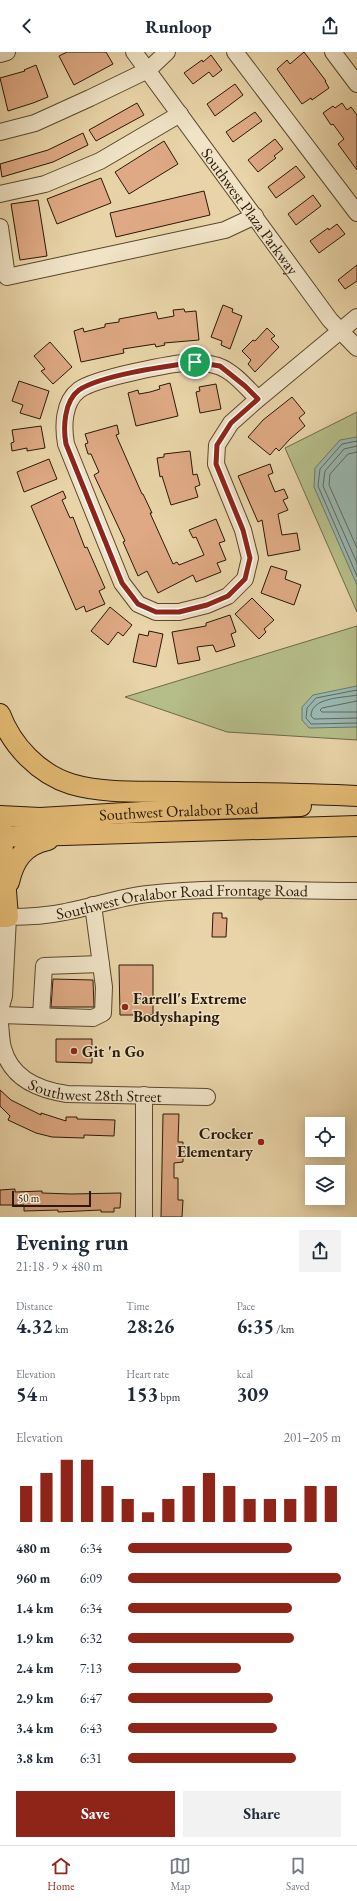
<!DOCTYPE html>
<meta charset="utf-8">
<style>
body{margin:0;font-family:"EB Garamond",serif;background:#f2f2f3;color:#1f2937;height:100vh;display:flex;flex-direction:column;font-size:15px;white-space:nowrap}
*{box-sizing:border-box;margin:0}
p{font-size:13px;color:#747a83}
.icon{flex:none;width:22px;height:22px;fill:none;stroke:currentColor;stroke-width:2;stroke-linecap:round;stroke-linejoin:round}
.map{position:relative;height:1165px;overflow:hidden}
.panel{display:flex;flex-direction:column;background:#fff;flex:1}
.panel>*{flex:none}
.tools{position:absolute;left:305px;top:1065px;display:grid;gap:8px}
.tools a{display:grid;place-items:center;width:40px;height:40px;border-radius:0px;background:#fff;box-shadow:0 2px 10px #0003;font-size:20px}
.scale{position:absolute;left:12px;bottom:10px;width:79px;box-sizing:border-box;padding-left:4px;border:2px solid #291807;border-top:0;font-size:11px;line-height:14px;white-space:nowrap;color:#291807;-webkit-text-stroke:3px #f0e3c6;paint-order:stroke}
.pin{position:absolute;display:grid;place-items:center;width:34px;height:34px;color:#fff;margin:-17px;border:2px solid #fff;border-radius:50%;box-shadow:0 1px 4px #0007}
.round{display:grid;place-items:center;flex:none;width:42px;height:42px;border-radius:0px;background:#f2f2f3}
.headline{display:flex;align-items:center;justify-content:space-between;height:68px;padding:0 16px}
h1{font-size:22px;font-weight:700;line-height:30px}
.stats{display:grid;grid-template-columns:repeat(3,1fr);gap:6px;height:68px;padding:4px 16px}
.stats div{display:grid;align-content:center}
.stats b{font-size:20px;font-weight:700}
.stats small{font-size:11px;font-weight:400}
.stats p{font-size:11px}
.chart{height:112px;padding:8px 16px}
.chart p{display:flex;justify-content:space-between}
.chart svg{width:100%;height:72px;margin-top:4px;stroke:#8f2418;stroke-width:6}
.cta{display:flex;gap:8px;margin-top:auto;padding:8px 16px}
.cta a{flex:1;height:46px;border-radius:0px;background:#8f2418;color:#fff;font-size:16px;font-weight:700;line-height:46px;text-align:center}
.cta a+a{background:#f2f2f3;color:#1f2937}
ul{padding:0 16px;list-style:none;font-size:13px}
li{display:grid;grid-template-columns:64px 48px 1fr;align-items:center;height:30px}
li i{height:10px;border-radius:5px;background:#8f2418}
header{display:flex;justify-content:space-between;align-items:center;height:52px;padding:0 16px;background:#fff;font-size:18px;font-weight:700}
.tabs{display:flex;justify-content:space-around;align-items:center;height:56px;border-top:1px solid #e0e1e3;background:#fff;font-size:11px;color:#747a83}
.tabs a{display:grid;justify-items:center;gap:2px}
.tabs .active{color:#8f2418}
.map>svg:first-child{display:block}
.green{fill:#b5bd88;stroke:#6f6a48}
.water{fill:#99b7b0;stroke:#6c776c}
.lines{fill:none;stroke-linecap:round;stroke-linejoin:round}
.shore{stroke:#61685c;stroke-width:1}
.building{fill:#dea984;stroke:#291807}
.minor-casing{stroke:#59472f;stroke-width:18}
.major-casing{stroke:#291807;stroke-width:22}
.minor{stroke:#f0e3c6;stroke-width:16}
.major{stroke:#e4ba74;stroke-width:20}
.route-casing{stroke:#fff;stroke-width:8}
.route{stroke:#8f2418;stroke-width:5}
.poi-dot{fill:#8f2418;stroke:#f0e3c6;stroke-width:1.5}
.labels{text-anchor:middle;stroke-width:3;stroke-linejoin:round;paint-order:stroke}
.street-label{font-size:16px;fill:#291807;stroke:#f0e3c6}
.poi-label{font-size:16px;font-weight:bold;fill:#291807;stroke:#f0e3c6;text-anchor:start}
</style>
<header><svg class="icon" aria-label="back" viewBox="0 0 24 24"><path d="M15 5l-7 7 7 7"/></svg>Runloop<svg class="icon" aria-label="share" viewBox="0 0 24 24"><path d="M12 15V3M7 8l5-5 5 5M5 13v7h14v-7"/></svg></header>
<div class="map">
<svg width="357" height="1165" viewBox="0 0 357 1165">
<rect width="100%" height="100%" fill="#e8d4a8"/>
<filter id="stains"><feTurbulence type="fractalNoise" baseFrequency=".005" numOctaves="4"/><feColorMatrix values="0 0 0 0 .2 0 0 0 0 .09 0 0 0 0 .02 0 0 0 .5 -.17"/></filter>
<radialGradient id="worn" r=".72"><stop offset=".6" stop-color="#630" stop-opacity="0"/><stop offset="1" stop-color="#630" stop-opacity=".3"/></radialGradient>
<path class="green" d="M357,360v200l-72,-164z
M357,574v114l-130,-8 -102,-35z"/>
<path class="water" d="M357,385v148l-43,-98 1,-19 25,-28z
M357,634v41l-48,1 -7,-8v-13l11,-12z"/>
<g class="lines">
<path class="shore" d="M357,389l-15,3 -22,25 -2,17 39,90
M357,394l-13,3 -19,22 -2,15 34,77
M357,400l-9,2 -18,20 -1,11 28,63
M357,638l-41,8 -9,10 -1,10 5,6 46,-1
M357,643c-14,3 -46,2 -46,21l3,3 43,-1
M357,649l-35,7 -2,2 2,2h35"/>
</g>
<path class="building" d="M67,0h39l7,12 -39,21 -15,-29z
M304,0l22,29h-1l4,7 -17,12 -1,-2 -9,6 -25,-35 10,-9 3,4z
M211,3l11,15 -9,7 -4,-5 -16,12 -9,-11 18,-13 1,2z
M36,13l12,32 -15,6 -25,8 -8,-33 25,-7 -1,-1z
M235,32l8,11 -28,21 -8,-12z
M137,51l7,12 -48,26 -7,-11z
M342,51l5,7 4,-3 6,8v55l-19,-26 6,-5 -11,-15 -2,1 -8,-12 10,-7 2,2z
M255,60l7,9 -29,21 -7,-10z
M83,81l5,12 -35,17 -51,15 -2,-13 48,-14z
M275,87l8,10 -9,7 2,2 -18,14 -10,-12z
M164,89l14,23 -49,30 -14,-22z
M296,114l9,11 -29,21 -8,-11z
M101,126l10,25 -54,21 -10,-25z
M204,139l6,24 -94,22 -6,-24z
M313,143l8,11 -25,19 -8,-11z
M38,148l9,56 -27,4 -9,-56z
M337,172l8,10 -26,19 -9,-12 18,-13 1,2z
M357,213v16l-12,8 -7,-9z
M223,253l10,4 -1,3 10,4 -12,33 -9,-4 1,-4 -11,-4z
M184,257l1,3 11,-1 3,29 -35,3 1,2 -9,2 -1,-3 -32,5 1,4 -43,9 -7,-31 9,-3 1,4 21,-5v-3l14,-2v-3l37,-7 2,7 16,-3 -1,-6z
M267,276l8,8 -4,3 8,8 -24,25 -7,-8 3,-4 -9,-9 11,-11 2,1z
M50,290l22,25 -19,17 -12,-13 4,-2 -11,-13z
M19,329l30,10 -9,28 -20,-6 3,-8 -11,-4z
M170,331l8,33 -42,10 -8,-33 10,-3 1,4 11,-2 10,-3 -1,-3z
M216,332l5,25 -21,4 -4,-21 4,-1 -1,-4z
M292,345l13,16 -6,5 6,8 -15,13 -11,12 -3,-3 -6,7 -22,-18 15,-17z
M117,373l2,9 -3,1 26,59h1l9,19h-2l23,51 4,-2 2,3 25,-10 -8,-18 -3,1 -4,-8 27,-11 9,22 -6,2 7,17 -9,3 4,9 -25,10 -3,-7 -35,18 -11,-22 -9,5 -15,-34 2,-1 -31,-66 5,-3 -8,-18h-3l-3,-10 3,-1 -3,-9z
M41,374l4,22 -18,3v-3l-15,3 -1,-8 3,-1 -2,-12z
M190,399l3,24 4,-1 3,11 -5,2 3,10 -27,8 -9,-29 -2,1 -3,-19 7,-1v-3z
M49,407l8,20 -33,13 -7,-20z
M270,412l3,9 -5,2 7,17 9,-3 4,9 -5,2 5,10 -10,4 4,21 15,-2 3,17 -32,6 -6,-36 -4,2 -20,-46z
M63,439l3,7 -4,2 8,18 3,-1 12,31 2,-1 18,41 -6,3 6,13 -19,8 -2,-6 -8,4 -45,-104z
M271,514l16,5 -2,8 16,6 -7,20 -33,-12z
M252,546l22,22 -10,9 2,3 -7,7 -24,-25z
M110,555l22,18 -9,11 -5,-4 -10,13 -17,-14z
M230,563l6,17 -5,2 4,12 -19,6 -3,-7 -16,2 3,13 -22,4 -6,-32 34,-6v-3z
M149,579l14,3 -7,33 -23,-5 6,-28 9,2z
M213,861h9v5h5l-1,19h-14z
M119,913h34v50h-33z
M53,927l40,1 1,27h-43z
M56,987h36v24l-36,-1z
M0,1038l11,10 30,15v-2l25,8v-4h11v2l38,1 -1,16 -30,-1v3l-32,-1 -16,-4 -28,-13 2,-4 -10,-10z
M163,1062h16l-1,28h5v20l-9,1v15h4v22h5l-1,17h-21z
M15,1137v3l27,-1v2l29,1 50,-1 -1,15h-6v4h-13v-2l-43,2v-2l-34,1v-6h-24v-15z"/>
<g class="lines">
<defs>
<g id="minor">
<path id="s1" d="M134,0l196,268 27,28"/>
<path d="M235,0l122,161"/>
<path d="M333,0l24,32"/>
<path d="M0,2l7,-2"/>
<path d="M0,80l35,-9 55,-25 58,-28 19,-18"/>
<path d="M0,142l45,-10 55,-23 80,-47"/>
<path d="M0,175l7,50 218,-47 30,-14"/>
<path d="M258,347l-27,24 -14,22 -1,19 27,66 7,28 -5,21 -17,17 -21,9 -28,7h-23l-18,-8 -16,-21 -56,-139c-3,-17 -3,-42 13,-54 16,-12 94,-27 115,-28 7,0 17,2 24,4 15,5 29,22 40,33l99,-82"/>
<path id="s2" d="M0,958l4,-14 4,-79c19,0 38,-1 57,-5 28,-5 54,-15 83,-18 69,-8 140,-3 209,-3"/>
<path d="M0,963l93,3 10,-5 1,-26 -11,-82"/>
<path d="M41,964l3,-50 57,-2"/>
<path id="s3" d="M0,972c1,8 1,17 3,24 8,31 36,42 64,46l140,3"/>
<path d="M144,1165v-122"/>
</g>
<g id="major">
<path d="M0,662c12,32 39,60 71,70 34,10 72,7 106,8 60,1 120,1 180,4"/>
<path id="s4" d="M0,764l40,2 120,-7 141,-5"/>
<path d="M0,785l357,-11"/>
<path d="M9,830c5,-22 15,-37 39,-42"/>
<path d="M0,865h8l-7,-92"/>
</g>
</defs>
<use href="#minor" class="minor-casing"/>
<use href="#major" class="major-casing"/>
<use href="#minor" class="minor"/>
<use href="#major" class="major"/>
</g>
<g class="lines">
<defs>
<path id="route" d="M195,310l25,4 25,20 13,13 -27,24 -14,22 -1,19 27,66 7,28 -5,21 -17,17 -21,9 -28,7h-23l-18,-8 -16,-21 -56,-139c-3,-16 -2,-43 13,-54 22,-15 88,-24 116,-28z"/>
</defs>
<use href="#route" class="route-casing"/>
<use href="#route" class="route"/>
</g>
<g class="poi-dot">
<circle cx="125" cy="955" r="4"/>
<circle cx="74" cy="999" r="4"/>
<circle cx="261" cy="1090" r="4"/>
</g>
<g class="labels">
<g class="street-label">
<text dy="6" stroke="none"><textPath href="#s1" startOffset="197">Southwest Plaza Parkway</textPath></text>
<text dy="6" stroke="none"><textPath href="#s4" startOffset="179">Southwest Oralabor Road</textPath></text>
<text dy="6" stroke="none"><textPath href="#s2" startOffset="269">Southwest Oralabor Road Frontage Road</textPath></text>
<text dy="6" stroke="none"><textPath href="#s3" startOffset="136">Southwest 28th Street</textPath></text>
</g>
<g class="poi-label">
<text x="133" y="952">Farrell's Extreme<tspan x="133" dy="18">Bodyshaping</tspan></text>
<text x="82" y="1005">Git 'n Go</text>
<text x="253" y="1087" text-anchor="end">Crocker<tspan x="253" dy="18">Elementary</tspan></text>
</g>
</g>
<rect width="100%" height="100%" filter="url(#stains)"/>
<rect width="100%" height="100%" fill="url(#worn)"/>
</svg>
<div class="tools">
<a><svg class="icon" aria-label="locate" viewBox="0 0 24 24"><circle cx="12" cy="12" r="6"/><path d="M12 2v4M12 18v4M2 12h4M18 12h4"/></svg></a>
<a><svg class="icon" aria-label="layers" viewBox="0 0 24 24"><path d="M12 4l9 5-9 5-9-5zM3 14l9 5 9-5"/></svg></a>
</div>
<div class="scale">50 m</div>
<div class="pin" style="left:195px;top:310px;background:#1e9e55"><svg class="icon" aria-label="arrive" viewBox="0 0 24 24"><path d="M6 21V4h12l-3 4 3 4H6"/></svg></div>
</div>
<section class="panel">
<div class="headline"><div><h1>Evening run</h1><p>21:18 · 9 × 480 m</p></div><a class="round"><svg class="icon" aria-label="share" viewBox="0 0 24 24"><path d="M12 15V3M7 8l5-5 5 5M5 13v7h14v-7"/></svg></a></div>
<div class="stats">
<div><p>Distance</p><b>4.32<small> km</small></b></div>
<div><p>Time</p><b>28:26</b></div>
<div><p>Pace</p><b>6:35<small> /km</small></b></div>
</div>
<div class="stats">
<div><p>Elevation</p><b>54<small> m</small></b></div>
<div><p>Heart rate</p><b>153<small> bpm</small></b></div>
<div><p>kcal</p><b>309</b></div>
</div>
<div class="chart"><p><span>Elevation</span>201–205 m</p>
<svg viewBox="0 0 160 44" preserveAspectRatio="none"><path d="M5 44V22M15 44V14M25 44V6M35 44V6M45 44V22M55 44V30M65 44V38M75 44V30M85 44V22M95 44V14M105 44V22M115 44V30M125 44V30M135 44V30M145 44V22M155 44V22"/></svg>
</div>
<ul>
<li><b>480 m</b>6:34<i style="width:77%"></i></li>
<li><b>960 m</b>6:09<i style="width:100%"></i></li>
<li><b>1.4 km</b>6:34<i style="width:77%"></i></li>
<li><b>1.9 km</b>6:32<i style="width:78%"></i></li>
<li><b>2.4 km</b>7:13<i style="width:53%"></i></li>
<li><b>2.9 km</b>6:47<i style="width:68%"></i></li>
<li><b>3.4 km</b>6:43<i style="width:70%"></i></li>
<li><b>3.8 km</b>6:31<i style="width:79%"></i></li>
</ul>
<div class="cta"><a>Save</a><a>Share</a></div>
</section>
<nav class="tabs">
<a class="active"><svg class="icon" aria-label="home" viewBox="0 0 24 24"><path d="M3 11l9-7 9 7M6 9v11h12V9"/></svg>Home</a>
<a><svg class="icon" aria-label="map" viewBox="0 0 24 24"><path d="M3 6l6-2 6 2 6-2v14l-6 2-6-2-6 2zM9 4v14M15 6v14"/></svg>Map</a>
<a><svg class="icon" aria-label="saved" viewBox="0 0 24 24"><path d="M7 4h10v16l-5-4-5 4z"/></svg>Saved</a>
</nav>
